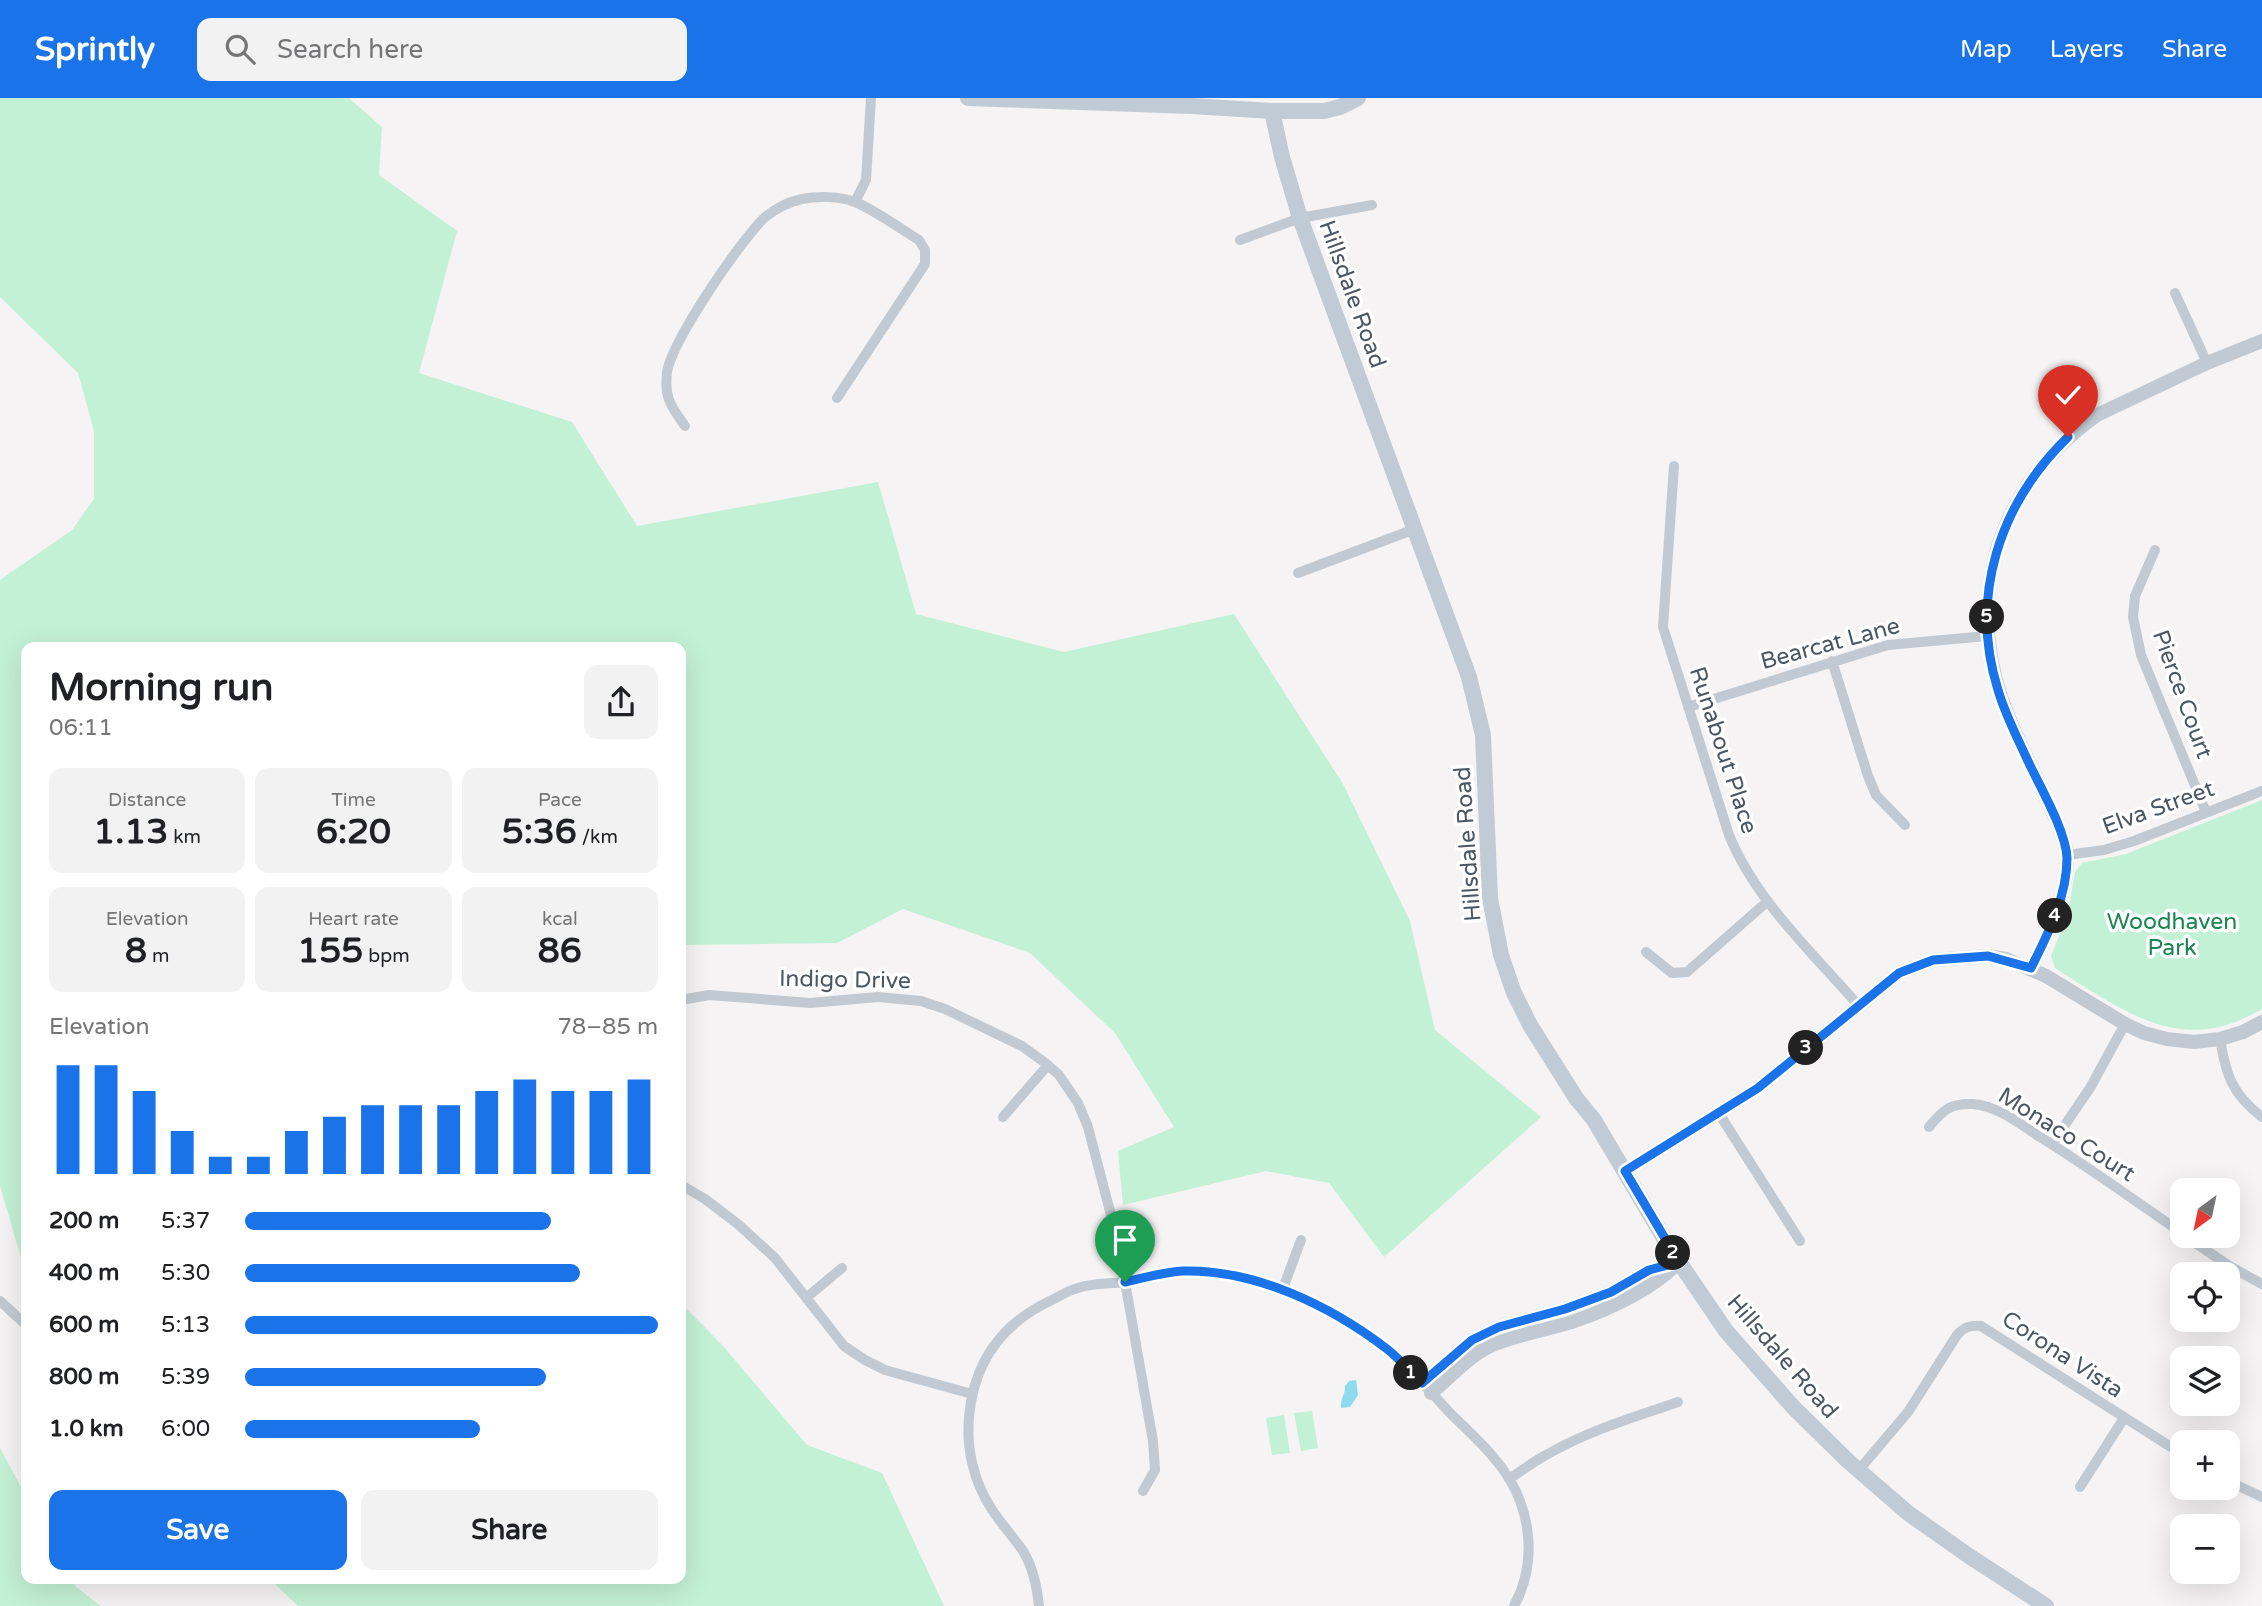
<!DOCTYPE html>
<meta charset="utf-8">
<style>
body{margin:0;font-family:"Varela Round",sans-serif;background:#f2f2f2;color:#202124;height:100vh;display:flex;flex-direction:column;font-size:26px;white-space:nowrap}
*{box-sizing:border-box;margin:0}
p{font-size:23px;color:#757577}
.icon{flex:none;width:38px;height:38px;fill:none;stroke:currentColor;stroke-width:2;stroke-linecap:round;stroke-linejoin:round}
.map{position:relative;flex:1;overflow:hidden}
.panel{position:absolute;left:21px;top:544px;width:665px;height:942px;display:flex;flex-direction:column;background:#fff;border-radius:14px;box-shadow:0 7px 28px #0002}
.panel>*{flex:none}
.needle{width:46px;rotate:213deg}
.tools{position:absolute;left:2170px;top:1080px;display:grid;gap:14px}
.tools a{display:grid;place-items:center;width:70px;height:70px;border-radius:14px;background:#fff;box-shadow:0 7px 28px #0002;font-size:35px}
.pin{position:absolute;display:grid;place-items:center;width:60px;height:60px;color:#fff;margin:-72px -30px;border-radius:50% 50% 50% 0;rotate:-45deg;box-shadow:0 0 7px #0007}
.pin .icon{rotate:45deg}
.km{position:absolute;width:35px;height:35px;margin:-18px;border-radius:50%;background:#222;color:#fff;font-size:19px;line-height:35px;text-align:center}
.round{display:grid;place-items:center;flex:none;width:74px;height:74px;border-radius:14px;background:#f2f2f2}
.head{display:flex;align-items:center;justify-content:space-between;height:119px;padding:0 28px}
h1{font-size:38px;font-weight:700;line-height:52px}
.metrics{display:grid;grid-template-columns:repeat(3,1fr);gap:10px;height:119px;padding:7px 28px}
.metrics div{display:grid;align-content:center;border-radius:14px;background:#f2f2f2;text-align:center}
.metrics b{font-size:35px;font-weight:700}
.metrics small{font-size:19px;font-weight:400}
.metrics p{font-size:19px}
.chart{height:196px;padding:14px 28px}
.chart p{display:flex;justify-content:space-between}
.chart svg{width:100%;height:126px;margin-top:7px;stroke:#1a73e8;stroke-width:6}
.cta{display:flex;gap:14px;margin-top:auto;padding:14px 28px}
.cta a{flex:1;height:80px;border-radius:14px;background:#1a73e8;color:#fff;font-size:28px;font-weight:700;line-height:80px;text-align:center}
.cta a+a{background:#f2f2f2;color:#202124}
ul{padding:0 28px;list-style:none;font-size:23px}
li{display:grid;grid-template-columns:112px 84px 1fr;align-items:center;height:52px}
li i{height:18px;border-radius:9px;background:#1a73e8}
header{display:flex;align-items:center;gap:42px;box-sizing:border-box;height:98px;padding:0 35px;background:#1a73e8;color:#fff}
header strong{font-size:33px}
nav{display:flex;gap:38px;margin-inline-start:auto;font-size:24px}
.search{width:490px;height:63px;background:#f2f2f2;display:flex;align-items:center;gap:18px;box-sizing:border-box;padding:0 24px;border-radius:14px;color:#757577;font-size:26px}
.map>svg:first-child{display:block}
.green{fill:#c3f1d5}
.water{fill:#90daee}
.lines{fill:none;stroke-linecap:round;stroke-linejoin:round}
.minor{stroke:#c1cad2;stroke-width:10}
.tertiary{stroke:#c1cad2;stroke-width:14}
.secondary{stroke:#c1cbd6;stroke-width:16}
.route-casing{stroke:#fff;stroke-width:14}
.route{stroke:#1a73e8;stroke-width:9}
.labels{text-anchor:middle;stroke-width:7;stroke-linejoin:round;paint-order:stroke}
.street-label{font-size:23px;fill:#4a5661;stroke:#fff}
.park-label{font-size:23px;fill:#17864f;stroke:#fff}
</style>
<header>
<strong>Sprintly</strong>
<div class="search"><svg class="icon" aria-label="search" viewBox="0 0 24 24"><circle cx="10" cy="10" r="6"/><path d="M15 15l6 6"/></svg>Search here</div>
<nav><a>Map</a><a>Layers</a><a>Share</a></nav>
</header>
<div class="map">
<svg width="2262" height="1508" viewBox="0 0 2262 1508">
<rect width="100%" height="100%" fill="#f5f3f3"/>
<path class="green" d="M0,0h349l33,29 -3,48 78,56 -38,142 153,49 65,104 241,-44 38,132 148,38 170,-38 109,170 67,137 25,109 106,87 -157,140 -55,-74 -63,-12 -143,34 -5,-54 56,-24 -59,-94 -85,-80 -127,-44 -66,34 -156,2v-297h-655v627l-26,-89v-606l72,-50 22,-31v-68l-16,-58 -78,-76z
M2262,702v209c-62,37 -109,20 -166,-15 -14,-9 -28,-17 -41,-26l-4,-12 17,-42 7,-42 7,-9 44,-9z
M681,1205l42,43 84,99 75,28 62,133h-646l-24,-23 -11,-4 418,-1z
M1312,1313l6,37 -17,3 -7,-38z
M1284,1317l6,38 -18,2 -6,-37z
M0,1350l26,48v82l45,1 5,8 25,19h-101z"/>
<path class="water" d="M1356,1282l2,15 -8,12 -9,1c-1,-10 5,-14 4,-22l4,-5z"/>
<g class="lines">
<path class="minor" d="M855,104l11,-22 5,-82
M1240,142l60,-22 72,-13
M2175,195l32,70
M685,328c-14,-20 -21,-28 -18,-54 5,-31 73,-131 97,-154 11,-9 23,-16 38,-19 15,-3 38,-3 53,3 18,7 46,27 64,38l6,10v14l-88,134
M1674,368l-11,161 66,208c27,66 83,117 129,170
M2155,452l-20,46 -2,21 8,38 65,157
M1298,475l117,-44
M1832,563l36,115 8,19 29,30
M1688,609l200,-62 99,-9
M2067,757l37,-5 30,-9 128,-50
M1646,854l26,21 15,-1 81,-71
M681,902l28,-5 101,8 68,-6 43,4 24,8 77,37 22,16 15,13 19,28 10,24 24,92 13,63 28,159 2,29 -12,21
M2220,941c6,36 12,55 42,78
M1718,1014l82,129
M1003,1019l45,-52
M1929,1029c14,-17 21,-24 44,-23 25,2 47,20 67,33 49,30 95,64 142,96
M2052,1046l38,-56 35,-64
M681,1087l24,14 34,26 36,33 69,88 21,14 20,10 87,24
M2185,1138l46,31 31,17
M1282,1193l19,-51
M806,1200l36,-30
M0,1203l26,24
M1858,1373l50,-59 49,-77c7,-8 13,-10 24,-9l201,128
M1509,1381c12,-8 24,-17 37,-24 41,-24 88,-38 132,-53
M2228,1383l34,16
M2080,1389l44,-69
M1039,1508c-2,-19 -6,-39 -16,-55 -10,-15 -23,-28 -32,-43 -17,-26 -25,-60 -22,-91 5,-57 34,-95 85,-118 7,-4 16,-9 24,-11 14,-5 32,-4 47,-6 19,-3 38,-10 57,-11 15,-1 33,1 48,4 49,8 123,44 161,77 21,19 40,40 59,61 15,15 31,29 44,45 36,41 46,100 20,148"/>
<path class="tertiary" d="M2031,870c17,-34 36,-70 36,-110 -1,-20 -13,-42 -21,-60 -12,-26 -25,-51 -36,-78 -50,-114 -15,-233 87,-305l110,-52 55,-22
M1625,1073l133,-83 141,-115 34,-13 55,-4 18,3 40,17 79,48 19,9 23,6 27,3 26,-3 23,-7 19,-10
M1422,1285l50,-43 27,-13 66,-18 46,-17 38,-22 30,-8c-28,28 -69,47 -107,60 -25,8 -53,12 -77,22 -24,9 -44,33 -64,49"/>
<path class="secondary" d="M968,0l224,8 80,5h52l16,-4 18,-9
M1272,13l10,46 18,61 169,459 14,58 7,163 11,57 13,38 16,32 46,73 18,22 77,130 55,81 68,77 54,53 60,52 61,43 77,50"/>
</g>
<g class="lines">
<defs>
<path id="route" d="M1125,1184c18,-4 39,-10 58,-11 72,-2 148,35 204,78 13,10 23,23 35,34l50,-43 27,-13 66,-18 46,-17 38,-22 30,-8 -54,-91 133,-83 141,-115 34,-13 55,-4 43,12c17,-34 36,-71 36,-110 -1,-27 -28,-73 -40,-99 -10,-22 -22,-45 -29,-69 -29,-93 1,-186 70,-253"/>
</defs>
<use href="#route" class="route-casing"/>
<use href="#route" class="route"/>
</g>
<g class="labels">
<g class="street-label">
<text transform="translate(1353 196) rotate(70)" y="8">Hillsdale Road</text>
<text transform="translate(1830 545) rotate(-15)" y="8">Bearcat Lane</text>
<text transform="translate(2183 596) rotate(70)" y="8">Pierce Court</text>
<text transform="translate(1724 652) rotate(72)" y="8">Runabout Place</text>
<text transform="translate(2158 709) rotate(-20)" y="8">Elva Street</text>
<text transform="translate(1467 746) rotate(-94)" y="8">Hillsdale Road</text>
<text transform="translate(845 881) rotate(1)" y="8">Indigo Drive</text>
<text transform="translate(2067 1036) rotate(32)" y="8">Monaco Court</text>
<text transform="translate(2063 1256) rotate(33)" y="8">Corona Vista</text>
<text transform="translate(1783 1258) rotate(49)" y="8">Hillsdale Road</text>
</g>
<g class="park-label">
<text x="2172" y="831">Woodhaven<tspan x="2172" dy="26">Park</tspan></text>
</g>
</g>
</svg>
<div class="tools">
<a><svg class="needle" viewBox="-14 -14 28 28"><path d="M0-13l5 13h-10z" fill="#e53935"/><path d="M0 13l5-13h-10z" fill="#757577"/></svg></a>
<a><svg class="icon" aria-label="locate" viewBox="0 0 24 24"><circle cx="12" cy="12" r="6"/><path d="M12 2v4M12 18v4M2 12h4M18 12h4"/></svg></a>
<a><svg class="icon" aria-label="layers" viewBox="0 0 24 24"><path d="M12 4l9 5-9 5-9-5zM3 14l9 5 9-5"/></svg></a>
<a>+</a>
<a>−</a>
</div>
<div class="pin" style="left:1125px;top:1184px;background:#1e9e55"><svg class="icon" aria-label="arrive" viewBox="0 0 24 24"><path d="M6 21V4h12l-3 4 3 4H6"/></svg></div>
<div class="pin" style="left:2068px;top:339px;background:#d93025"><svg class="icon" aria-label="check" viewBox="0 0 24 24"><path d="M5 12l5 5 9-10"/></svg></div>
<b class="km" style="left:1411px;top:1275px">1</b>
<b class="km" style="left:1673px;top:1155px">2</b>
<b class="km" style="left:1806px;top:950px">3</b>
<b class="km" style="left:2055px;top:818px">4</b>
<b class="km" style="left:1987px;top:519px">5</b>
<section class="panel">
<div class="head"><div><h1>Morning run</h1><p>06:11</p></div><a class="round"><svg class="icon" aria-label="share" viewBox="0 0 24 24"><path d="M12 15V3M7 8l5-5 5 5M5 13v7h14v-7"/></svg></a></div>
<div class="metrics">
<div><p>Distance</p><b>1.13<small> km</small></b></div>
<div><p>Time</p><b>6:20</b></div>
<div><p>Pace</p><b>5:36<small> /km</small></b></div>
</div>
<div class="metrics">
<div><p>Elevation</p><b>8<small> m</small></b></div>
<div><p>Heart rate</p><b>155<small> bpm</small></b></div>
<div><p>kcal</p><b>86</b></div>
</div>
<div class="chart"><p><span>Elevation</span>78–85 m</p>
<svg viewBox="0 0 160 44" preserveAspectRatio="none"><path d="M5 44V6M15 44V6M25 44V15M35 44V29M45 44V38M55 44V38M65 44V29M75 44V24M85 44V20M95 44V20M105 44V20M115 44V15M125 44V11M135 44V15M145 44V15M155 44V11"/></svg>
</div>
<ul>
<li><b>200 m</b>5:37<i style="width:74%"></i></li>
<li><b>400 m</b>5:30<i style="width:81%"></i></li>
<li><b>600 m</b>5:13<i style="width:100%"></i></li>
<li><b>800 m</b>5:39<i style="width:73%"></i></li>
<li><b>1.0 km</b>6:00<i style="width:57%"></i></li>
</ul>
<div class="cta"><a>Save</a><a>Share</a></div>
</section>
</div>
